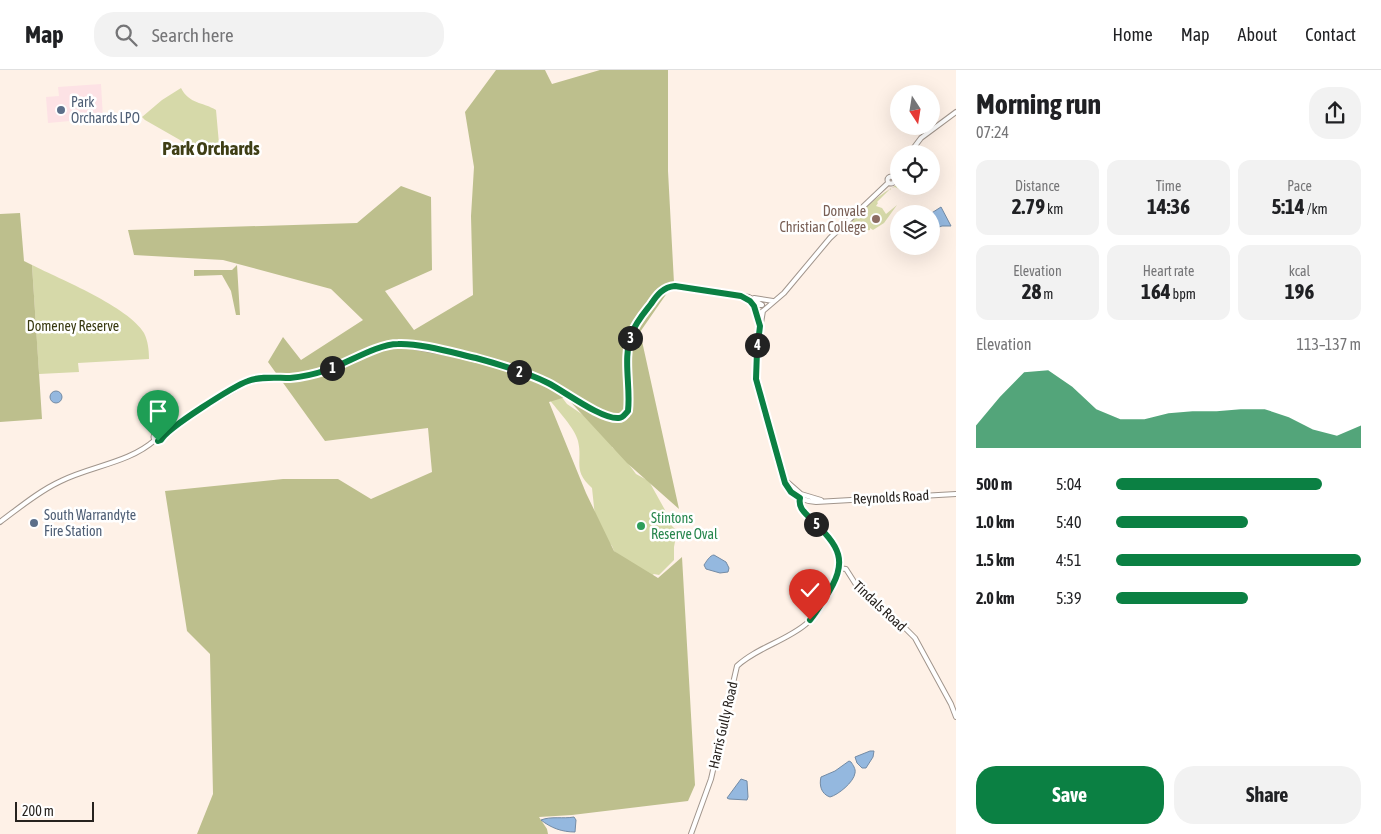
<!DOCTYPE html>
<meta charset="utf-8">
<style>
body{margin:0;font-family:"Asap Condensed",sans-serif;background:#f2f2f2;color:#202124;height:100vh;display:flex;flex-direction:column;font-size:19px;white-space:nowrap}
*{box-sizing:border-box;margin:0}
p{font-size:16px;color:#757577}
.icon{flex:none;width:28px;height:28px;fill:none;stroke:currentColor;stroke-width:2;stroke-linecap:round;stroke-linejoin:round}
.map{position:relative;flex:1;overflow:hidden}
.details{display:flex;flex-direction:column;background:#fff;width:425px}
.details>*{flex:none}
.needle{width:32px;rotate:168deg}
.tools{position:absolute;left:890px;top:15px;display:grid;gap:10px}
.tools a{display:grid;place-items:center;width:50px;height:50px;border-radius:50%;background:#fff;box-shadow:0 5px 20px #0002;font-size:25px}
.scale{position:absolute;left:15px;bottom:12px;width:79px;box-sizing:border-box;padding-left:5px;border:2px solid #27221e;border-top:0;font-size:14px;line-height:18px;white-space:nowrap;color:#27221e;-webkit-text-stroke:4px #fff;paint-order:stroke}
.pin{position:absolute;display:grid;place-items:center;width:42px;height:42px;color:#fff;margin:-51px -21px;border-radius:50% 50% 50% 0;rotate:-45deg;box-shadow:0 0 5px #0007}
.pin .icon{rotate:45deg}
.km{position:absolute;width:25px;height:25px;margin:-12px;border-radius:50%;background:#222;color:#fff;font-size:14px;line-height:25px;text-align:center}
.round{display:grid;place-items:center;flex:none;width:52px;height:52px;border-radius:20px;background:#f2f2f2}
.head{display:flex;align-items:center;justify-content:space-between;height:85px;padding:0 20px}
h1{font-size:28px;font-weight:700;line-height:38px}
.metrics{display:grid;grid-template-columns:repeat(3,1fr);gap:8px;height:85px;padding:5px 20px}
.metrics div{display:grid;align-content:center;border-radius:12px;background:#f2f2f2;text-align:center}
.metrics b{font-size:21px;font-weight:700}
.metrics small{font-size:14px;font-weight:400}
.metrics p{font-size:14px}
.chart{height:140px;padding:10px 20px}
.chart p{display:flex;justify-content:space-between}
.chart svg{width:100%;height:90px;margin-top:5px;fill:#0b8043;opacity:.7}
.action{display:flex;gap:10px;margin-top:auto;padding:10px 20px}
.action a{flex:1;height:58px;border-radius:20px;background:#0b8043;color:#fff;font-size:20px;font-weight:700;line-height:58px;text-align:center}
.action a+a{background:#f2f2f2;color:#202124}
ul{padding:0 20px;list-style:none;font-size:16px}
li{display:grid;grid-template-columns:80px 60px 1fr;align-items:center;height:38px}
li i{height:12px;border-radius:6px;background:#0b8043}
header{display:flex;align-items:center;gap:30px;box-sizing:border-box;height:70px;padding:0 25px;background:#fff;border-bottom:1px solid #e0e0e0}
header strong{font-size:24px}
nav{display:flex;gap:28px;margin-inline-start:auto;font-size:18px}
.search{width:350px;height:45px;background:#f2f2f2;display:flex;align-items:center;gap:12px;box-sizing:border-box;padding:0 18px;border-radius:20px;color:#757577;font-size:19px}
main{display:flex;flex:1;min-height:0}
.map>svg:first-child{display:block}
.commercial{fill:#fde2e5}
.green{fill:#d6d9a9}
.forest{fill:#bdbf8d}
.water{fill:#94b8df;stroke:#738ba5}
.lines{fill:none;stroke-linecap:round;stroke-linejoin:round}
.secondary-casing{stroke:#a1958c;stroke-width:6}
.secondary{stroke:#fff;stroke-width:4}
.route-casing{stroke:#fff;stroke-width:10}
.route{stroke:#0b8043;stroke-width:6}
.service-dot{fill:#5c6f8a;stroke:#fff;stroke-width:2}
.education-dot{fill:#8d6e63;stroke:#fff;stroke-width:2}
.leisure-dot{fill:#2e9e5b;stroke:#fff;stroke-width:2}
.labels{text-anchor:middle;stroke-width:5;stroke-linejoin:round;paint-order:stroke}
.service-label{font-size:14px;fill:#4e5e75;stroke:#fff;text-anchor:start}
.education-label{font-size:14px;fill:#785e54;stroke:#fff;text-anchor:end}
.park-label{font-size:14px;fill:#383911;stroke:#fff}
.street-label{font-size:14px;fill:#27221e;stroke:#fff}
.leisure-label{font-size:14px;fill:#27864d;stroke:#fff;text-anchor:start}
.district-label{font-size:19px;font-weight:bold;fill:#3e3e15;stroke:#fff}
</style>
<header>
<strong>Map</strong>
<div class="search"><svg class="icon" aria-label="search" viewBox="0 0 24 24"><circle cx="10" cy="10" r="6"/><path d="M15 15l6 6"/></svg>Search here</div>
<nav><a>Home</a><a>Map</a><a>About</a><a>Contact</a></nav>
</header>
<main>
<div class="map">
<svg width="956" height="764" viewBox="0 0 956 764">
<rect width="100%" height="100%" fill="#fef1e7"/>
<path class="commercial" d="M101,14l2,34 -55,5 -2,-26 13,-1 -1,-9z"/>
<path class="green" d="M181,18c8,16 22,14 35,22l4,45 -12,1 -63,-36 -3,-3 20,-17z
M897,115l2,1v3l-4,-2 -4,1v2l-1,-1 -13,13 1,1 -2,3 6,2 4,6 11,-9 -13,18 -11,7 -3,-2v2c-8,2 -13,0 -21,-3l-1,2 -2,-1c7,-12 38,-37 51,-43z
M32,195c28,14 97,42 112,68 4,8 5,17 5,26l-71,4 1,9 -40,2z
M561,326l6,8 19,13 26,26v4l10,8 14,19 11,6 3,3 15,27 2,11 10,10 -3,16v13l-15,15 -5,-1 -5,3 -8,-4 -27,-22 -2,-5 -16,-20 -4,-38c-20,-18 -9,-26 -14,-47 -3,-13 -21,-31 -29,-42z"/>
<path class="forest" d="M496,0h49l7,14 48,-14h68v101l6,112 -34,49 39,177 -52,-46 -61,-66 -17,5 37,91 28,58 44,27 24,-21 13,228 -7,16 -116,14 -33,2 8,12 1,5h-351l16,-40 -3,-140 -23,-23 -22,-140 118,-12h55l33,20 61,-27 -4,-44 -103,13 -57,-79 15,-25 18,23 62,-40 -32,-31 -108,-29 -89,-5 -6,-25 229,-7 44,-37 30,11 1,73 -47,21 29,39 59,-35 -2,-79 3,-49 -9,-55z
M20,143l4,48 8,4 10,154 -42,3v-208z
M237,195l3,50h-4l-5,-24 -9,-16 -28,1v-6h38z"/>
<path class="water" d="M941,137l10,19h-9l-11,4 -1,-16z
M50 327a6 6 0 1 1 12 0a6 6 0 1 1-12 0Z
M714,485l12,7 3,6 -1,4 -8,1 -14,-4 -2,-4c2,-3 6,-10 10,-10z
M870,681h4l-1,6 -7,11h-4l-5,-5 -2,-6z
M849,691l2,1c2,3 5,7 4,11 -1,9 -17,22 -25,24 -9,-3 -11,-12 -9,-20l14,-6z
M741,709l6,2 1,16 -1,3 -18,-1 -2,-1z
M574,747l2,3 -1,12c-13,0 -24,-4 -34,-12 10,-4 22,-1 33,-3z"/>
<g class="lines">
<defs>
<path id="secondary" d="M909,84l12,-16 35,-26
M887.5 110a3.5 3.5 0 1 1 7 0a3.5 3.5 0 1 1-7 0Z
M892,107l7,-9
M744,228l6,3 5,7
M754,228l19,3
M762,235h-5l-2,5 5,3 4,-3
M763,241l-6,35 -1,30 24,93c6,19 15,32 36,33l140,-8
M763,241l21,-18 46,-55 58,-55
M153.5 367a4.5 4.5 0 1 1 9 0a4.5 4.5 0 1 1-9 0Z
M161,363l88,-52 55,-5 34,-10 44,-19 17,-3 70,13 31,9 46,16 36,22 30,13 7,1 5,-2 4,-5c3,-25 -6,-52 3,-77 4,-11 12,-20 19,-29 8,-10 13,-19 27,-19l72,11 13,8
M785,410l16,14 20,6
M0,452c19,-14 39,-31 61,-41 30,-15 68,-18 94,-41
M839,498l7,1 14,22 41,33 14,14 36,66 5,13
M691,764l20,-55 26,-113c19,-18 49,-25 69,-42 9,-7 14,-19 20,-28 7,-10 13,-19 13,-31 1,-33 -46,-49 -38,-71"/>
</defs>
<use href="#secondary" class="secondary-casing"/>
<use href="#secondary" class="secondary"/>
</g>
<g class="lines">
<defs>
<path id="route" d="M158,371l3,-1c6,-12 73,-54 87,-59 13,-5 28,-3 42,-3 12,-1 25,-4 37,-8 21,-7 50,-26 71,-26 22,-1 56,9 78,14 22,6 52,15 72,25 16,8 54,37 71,35 4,0 6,-4 9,-7 3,-25 -6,-53 4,-78 4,-11 12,-20 19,-29 6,-9 12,-17 24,-18l66,10 9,5 4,5 6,20 -3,25 -1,28 29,104 6,9 9,6c-2,9 4,14 10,20 30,29 40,42 15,80 -5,8 -9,15 -15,22"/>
</defs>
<use href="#route" class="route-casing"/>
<use href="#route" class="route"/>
</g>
<g class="service-dot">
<circle cx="61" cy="40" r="5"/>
<circle cx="34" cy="453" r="5"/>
</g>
<circle class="education-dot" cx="876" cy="149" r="5"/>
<circle class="leisure-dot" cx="641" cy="456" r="5"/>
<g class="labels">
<g class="service-label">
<text x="71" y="37">Park<tspan x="71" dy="16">Orchards LPO</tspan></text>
<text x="44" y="450">South Warrandyte<tspan x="44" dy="16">Fire Station</tspan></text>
</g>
<g class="education-label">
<text x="866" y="146">Donvale<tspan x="866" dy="16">Christian College</tspan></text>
</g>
<g class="park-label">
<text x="73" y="261">Domeney Reserve</text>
</g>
<g class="street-label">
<text transform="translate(891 427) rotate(-3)" y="5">Reynolds Road</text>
<text transform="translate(880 536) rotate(43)" y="5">Tindals Road</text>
<text transform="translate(723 655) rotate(-77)" y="5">Harris Gully Road</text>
</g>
<g class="leisure-label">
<text x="651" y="453">Stintons<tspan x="651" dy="16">Reserve Oval</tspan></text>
</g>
<g class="district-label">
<text x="211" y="85">Park Orchards</text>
</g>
</g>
</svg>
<div class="tools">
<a><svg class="needle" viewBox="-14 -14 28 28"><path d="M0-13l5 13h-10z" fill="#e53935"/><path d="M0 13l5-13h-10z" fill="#757577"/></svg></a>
<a><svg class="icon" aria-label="locate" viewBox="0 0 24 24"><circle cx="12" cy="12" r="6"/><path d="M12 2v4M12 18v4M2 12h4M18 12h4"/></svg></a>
<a><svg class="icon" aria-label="layers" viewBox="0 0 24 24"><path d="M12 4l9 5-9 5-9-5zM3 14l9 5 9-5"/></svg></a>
</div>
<div class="scale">200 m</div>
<div class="pin" style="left:158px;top:371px;background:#1e9e55"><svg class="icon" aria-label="arrive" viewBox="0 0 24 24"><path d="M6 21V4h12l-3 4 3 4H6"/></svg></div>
<div class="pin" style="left:810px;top:550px;background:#d93025"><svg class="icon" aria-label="check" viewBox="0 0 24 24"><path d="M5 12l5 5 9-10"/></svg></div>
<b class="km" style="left:332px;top:298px">1</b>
<b class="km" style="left:519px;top:302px">2</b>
<b class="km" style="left:630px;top:268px">3</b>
<b class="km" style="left:757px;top:275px">4</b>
<b class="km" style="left:816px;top:454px">5</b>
</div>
<section class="details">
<div class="head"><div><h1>Morning run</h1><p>07:24</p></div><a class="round"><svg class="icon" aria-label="share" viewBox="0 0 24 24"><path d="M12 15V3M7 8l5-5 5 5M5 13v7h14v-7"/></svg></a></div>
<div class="metrics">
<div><p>Distance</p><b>2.79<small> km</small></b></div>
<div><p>Time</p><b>14:36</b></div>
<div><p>Pace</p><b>5:14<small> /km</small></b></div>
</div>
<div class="metrics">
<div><p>Elevation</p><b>28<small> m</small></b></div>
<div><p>Heart rate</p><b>164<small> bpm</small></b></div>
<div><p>kcal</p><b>196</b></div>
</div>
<div class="chart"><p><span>Elevation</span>113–137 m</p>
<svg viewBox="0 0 160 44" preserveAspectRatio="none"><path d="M0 44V33L10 19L20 7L30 6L40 14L50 25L60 30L70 30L80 27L90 26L100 26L110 25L120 25L130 29L140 35L150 38L160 33V44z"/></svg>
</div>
<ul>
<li><b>500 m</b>5:04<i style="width:84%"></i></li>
<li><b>1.0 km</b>5:40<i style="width:54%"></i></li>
<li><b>1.5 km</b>4:51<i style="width:100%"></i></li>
<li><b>2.0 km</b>5:39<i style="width:54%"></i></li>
</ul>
<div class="action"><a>Save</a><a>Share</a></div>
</section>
</main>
